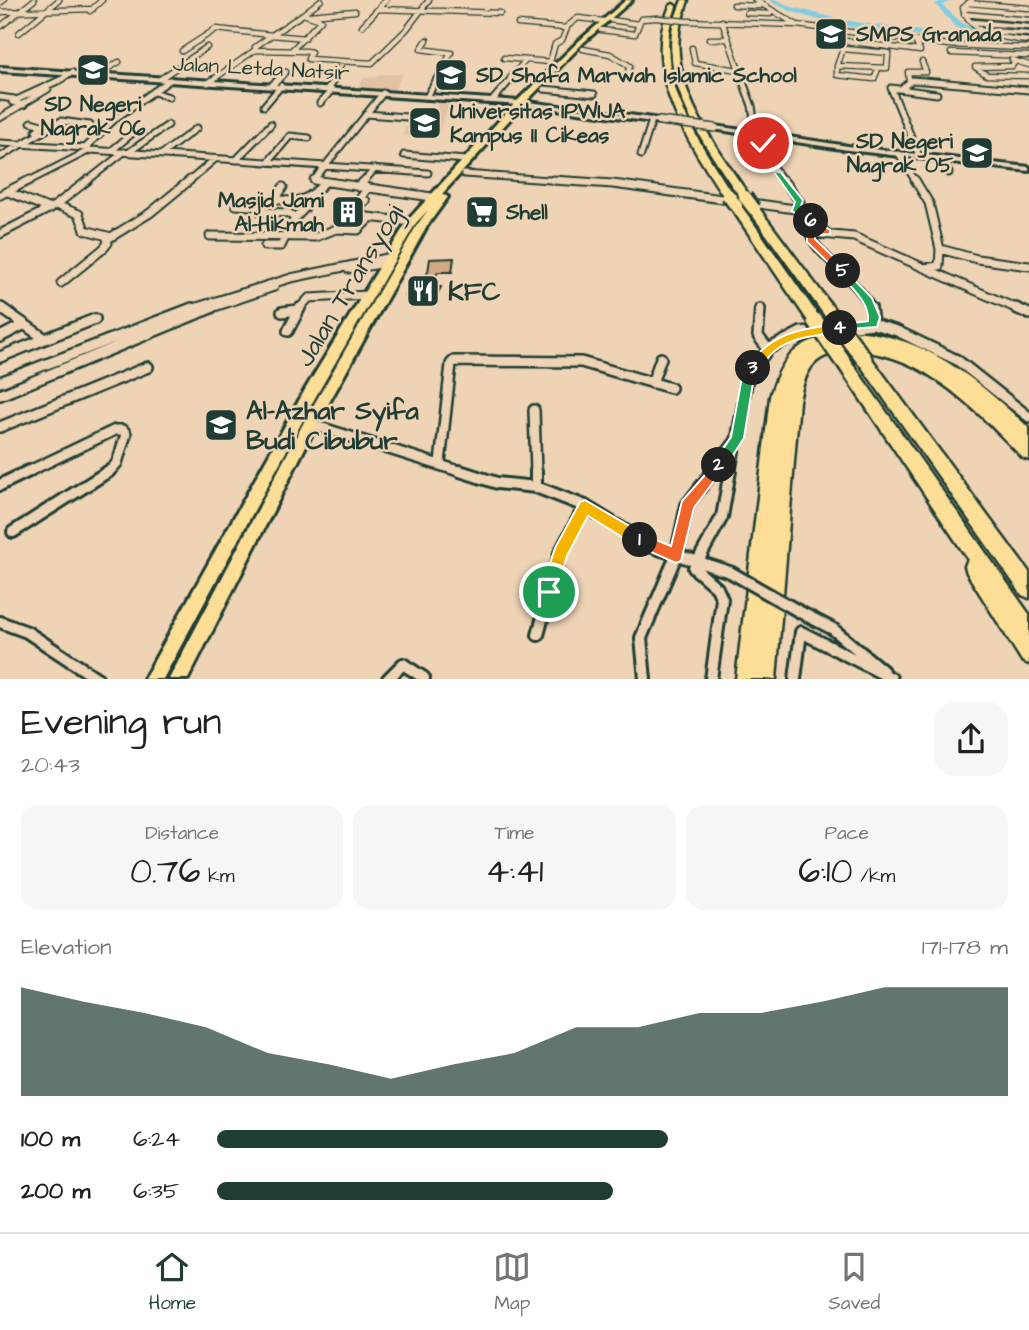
<!DOCTYPE html>
<meta charset="utf-8">
<style>
body{margin:0;font-family:"Architects Daughter",sans-serif;background:#f6f6f6;color:#202124;height:100vh;display:flex;flex-direction:column;font-size:26px;white-space:nowrap}
*{box-sizing:border-box;margin:0}
p{font-size:23px;color:#757577}
.icon{flex:none;width:38px;height:38px;fill:none;stroke:currentColor;stroke-width:2;stroke-linecap:round;stroke-linejoin:round}
.map{position:relative;height:679px;overflow:hidden}
.side{display:flex;flex-direction:column;background:#fff;flex:1}
.side>*{flex:none}
.pin{position:absolute;display:grid;place-items:center;width:60px;height:60px;color:#fff;margin:-30px;border:4px solid #fff;border-radius:50%;box-shadow:0 2px 7px #0007}
.km{position:absolute;width:35px;height:35px;margin:-18px;border-radius:50%;background:#222;color:#fff;font-size:19px;line-height:35px;text-align:center}
.round{display:grid;place-items:center;flex:none;width:74px;height:74px;border-radius:21px;background:#f6f6f6}
.headline{display:flex;align-items:center;justify-content:space-between;height:119px;padding:0 21px}
h1{font-size:38px;font-weight:600;line-height:52px}
.metrics{display:grid;grid-template-columns:repeat(3,1fr);gap:10px;height:119px;padding:7px 21px}
.metrics div{display:grid;align-content:center;border-radius:18px;background:#f6f6f6;text-align:center}
.metrics b{font-size:35px;font-weight:600}
.metrics small{font-size:19px;font-weight:400}
.metrics p{font-size:19px}
.chart{height:196px;padding:14px 21px}
.chart p{display:flex;justify-content:space-between}
.chart svg{width:100%;height:126px;margin-top:7px;fill:#1f3d34;opacity:.7}
ul{padding:0 21px;list-style:none;font-size:23px}
li{display:grid;grid-template-columns:112px 84px 1fr;align-items:center;height:52px}
li i{height:18px;border-radius:9px;background:#1f3d34}
.tabs{display:flex;justify-content:space-around;align-items:center;height:98px;border-top:2px solid #e0e0e0;background:#fff;font-size:19px;color:#757577}
.tabs a{display:grid;justify-items:center;gap:4px}
.tabs .selected{color:#1f3d34}
.map>svg:first-child{display:block}
.built{fill:#e1c3a4}
.lines{fill:none;stroke-linecap:round;stroke-linejoin:round}
.river{fill:#81cce1;fill-rule:evenodd}
.building{fill:#d1a982;stroke:#1f3d34;stroke-width:2}
.minor-far4-casing{stroke:#1f3d34;stroke-width:7}
.minor-far3-casing{stroke:#1f3d34;stroke-width:9}
.minor-far2-casing{stroke:#1f3d34;stroke-width:11}
.minor-far1-casing{stroke:#1f3d34;stroke-width:14}
.minor-casing{stroke:#1f3d34;stroke-width:16}
.secondary-casing{stroke:#1f3d34;stroke-width:6}
.trunk-casing{stroke:#1f3d34;stroke-width:6}
.motorway-casing{stroke:#1f3d34;stroke-width:5}
.minor-far4{stroke:#eed3b5;stroke-width:4.5}
.minor-far3{stroke:#eed3b5;stroke-width:5}
.minor-far2{stroke:#eed3b5;stroke-width:7}
.minor-far1{stroke:#eed3b5;stroke-width:9}
.minor{stroke:#eed3b5;stroke-width:10}
.secondary{fill:#eed3b5;fill-rule:evenodd}
.trunk{fill:#fdde96;fill-rule:evenodd}
.motorway{fill:#fdde96;fill-rule:evenodd}
.minor-bridge-far1-casing{stroke:#1f3d34;stroke-width:7;stroke-linecap:butt}
.minor-bridge-casing{stroke:#1f3d34;stroke-width:16;stroke-linecap:butt}
.secondary-bridge-casing{stroke:#1f3d34;stroke-width:10;stroke-linecap:butt}
.motorway-bridge-far1-casing{stroke:#1f3d34;stroke-width:17;stroke-linecap:butt}
.motorway-bridge-casing{stroke:#1f3d34;stroke-width:20;stroke-linecap:butt}
.minor-bridge-far1{stroke:#eed3b5;stroke-width:4.5}
.minor-bridge{stroke:#eed3b5;stroke-width:10}
.secondary-bridge{stroke:#eed3b5;stroke-width:7}
.motorway-bridge-far1{stroke:#fdde96;stroke-width:12}
.motorway-bridge{stroke:#fdde96;stroke-width:15}
.split-1{fill:#f5b400;stroke:#fff;stroke-width:2}
.split-2{fill:#f0652b;stroke:#fff;stroke-width:2}
.split-3{fill:#22a559;stroke:#fff;stroke-width:2}
.split-4{fill:#f5b400;stroke:#fff;stroke-width:2}
.split-5{fill:#22a559;stroke:#fff;stroke-width:2}
.split-6{fill:#f0652b;stroke:#fff;stroke-width:2}
.split-7{fill:#22a559;stroke:#fff;stroke-width:2}
.split-8{fill:#f5b400;stroke:#fff;stroke-width:2}
.labels{text-anchor:middle;stroke-width:5;stroke-linejoin:round;paint-order:stroke}
.far-poi-label{font-size:21px;font-weight:bold;fill:#1f3d34;stroke:#eed3b5;text-anchor:start}
.far-street-label{font-size:21px;fill:#1f3d34;stroke:#eed3b5}
.street-label{font-size:26px;fill:#1f3d34;stroke:#eed3b5}
.poi-label{font-size:26px;font-weight:bold;fill:#1f3d34;stroke:#eed3b5;text-anchor:start}
</style>
<div class="map">
<svg width="1029" height="679" viewBox="0 0 1029 679">
<rect width="100%" height="100%" fill="#eed3b5"/>
<filter id="ink" filterUnits="userSpaceOnUse"><feTurbulence type="fractalNoise" baseFrequency=".0143" numOctaves="2"/><feDisplacementMap in="SourceGraphic" scale="14" xChannelSelector="R" yChannelSelector="G"/><feConvolveMatrix kernelMatrix="1 2 1 2 8 2 1 2 1" color-interpolation-filters="sRGB"/></filter>
<g filter="url(#ink)">
<path class="built" d="M380,74h23l-9,17 -37,-2 7,-11 13,-1z
M440,97l12,1 -15,39 -35,-1 12,-26 21,1z"/>
<g class="lines">
<path class="river" d="M769,0h8l15,7 50,13 61,9 72,7 -19,-9 -21,-23 9,-4h10l-12,5 20,18 19,9 2,6 -4,2c-53,-3 -167,-11 -210,-40z"/>
</g>
<path class="building" d="M454,258l-2,14h-14l-7,13 10,2 -5,10 -14,2 -16,-3 12,-20 6,2 4,-6 2,-13z"/>
<g class="lines">
<defs>
<path id="minor-far4" d="M386,0l-8,9 122,4
M755,0l42,25
M972,0l-9,8c8,28 41,30 66,33
M0,3l4,-3
M968,3l61,5
M734,5l26,1
M963,8l66,6
M90,11l12,-11
M0,12l93,-3
M747,13l23,1
M303,14l18,-14
M964,14l65,6
M310,15l45,-4
M611,20l27,4
M686,21l111,4 152,20 80,3
M722,21l21,60
M973,22l56,5
M518,24l47,4 13,-10 26,3
M362,26l16,-17
M0,27l34,-27
M601,30l34,4 6,-15 16,-1
M991,31l38,3
M19,33l40,-33
M709,39h17
M831,39l89,12 -5,-10
M427,40l-6,9 30,4 -15,28
M255,47l17,-12 33,3
M692,48l3,15 43,7
M583,49l27,5 20,12 -2,6
M182,51l34,-22 56,6 31,-21 18,6 -29,30
M951,53l78,3
M504,58l46,4 5,-18 7,-4 5,-12
M1012,60l17,5
M1014,63l-2,3 -37,1 12,8 42,1
M837,66l6,-17 46,4
M878,69l-4,10 -37,-4v-9l50,2 1,-13
M100,73l19,-11
M160,79l47,-32
M909,80l-1,-8h18l-4,-10
M59,81l13,-9
M211,81l44,-31 51,1 5,1 -3,7 64,4 34,-33 23,-30
M277,81l9,-9
M334,81l8,-19
M512,81l-2,-3 16,-18
M911,81h8"/>
<path id="minor-far3" d="M742,79l10,27 4,28
M208,83l6,-4
M272,85l7,-6
M902,88l10,-8 117,10
M327,89l8,-10
M544,89l50,5
M154,92l15,5
M428,95l9,-16
M0,97l14,2
M493,100l18,-21
M320,103l12,-13
M24,105l-12,-3 50,-23
M264,106l17,-20
M366,114l41,3
M0,118l48,-29
M31,122l11,3 -6,6
M762,135l5,24 17,23
M0,143l87,5
M90,150l-3,-4 29,-28 54,-38
M111,151l23,-19
M129,152l39,-27
M162,154l35,-26
M899,154l17,28
M404,155l62,5
M641,155l11,-35
M919,156l-28,-68 46,6
M0,157l61,-36 29,4
M942,159l7,14
M236,160l35,-36
M268,162l22,-26 19,2
M464,174l115,8
M27,182l63,-32 338,23
M86,182l38,-30
M188,182l27,-23
M326,182l-12,-2 69,-87
M363,182l12,-13"/>
<path id="minor-far2" d="M314,180l118,17
M553,180l60,4 182,25 32,24
M783,180l17,22 -5,7
M915,180l14,23 11,46 37,10 52,7
M283,187l-7,12c22,5 33,1 48,-16
M358,187l7,-7
M8,192l42,17
M0,195l30,-15
M366,201l-7,-1 8,-11
M56,205l23,9 6,16 26,7 39,-24 40,-33
M236,205l27,2 -2,5 27,1 7,5
M359,216l53,6
M0,234l56,-29 32,-25
M210,236l106,1 20,-8 22,1 12,-12
M265,246h16l14,-28 10,-10v-6
M924,268l15,-2 1,-17
M348,269l40,-6
M61,283l42,-34 5,-6 -1,-5
M0,308l3,2
M187,310l104,-32 101,-21
M206,310l68,-23
M298,310l11,-12 60,-3
M872,310c-10,-26 -62,-61 -62,-77l44,4 166,73"/>
<path id="minor-far1" d="M1,308l43,30
M871,308l2,16
M1016,308l13,6
M760,309l-2,27 10,13
M282,312l16,-2
M288,331l12,-23
M0,337l23,-12
M0,357l95,-38
M0,382l192,-74
M652,383l9,-25
M0,395l211,-87
M534,410l2,63
M310,424l155,49
M0,427l148,-60
M440,463l11,-99 3,-3 127,1 90,26
M25,473l90,-43h8l3,4 -9,29 -9,10
M711,473l26,-34
M730,473l18,-96 20,-28 33,-17 72,-8 24,7 60,29 72,57"/>
<path id="minor" d="M460,471l37,12 39,4 49,19 67,41 78,25
M536,471v16
M0,485l29,-14
M13,532l96,-61
M800,612l33,17 50,42
M0,622l27,10 71,47
M538,635l22,-82 25,-47
M388,679l15,-15 21,14
M645,679l-4,-41 35,-82 11,-51 26,-34
M711,679l11,-80 -5,-11 -23,-20 28,-51 8,-46
M795,679l6,-47 90,46"/>
<path id="secondary" d="M0,67l520,34 3,2 -3,2 -520,-34z
M528,102l132,17 3,2 -3,2 -134,-18 -1,-1z
M715,126l133,20 181,21v4l-181,-21 -135,-21v-2z"/>
<path id="trunk" d="M626,0h6l-48,42 -61,63 -81,89 6,3 -21,29 -112,202 -127,251h-19l136,-259 112,-195 11,-15 -12,13 -100,173 -153,283h-19l162,-291 102,-168 109,-119 63,-61z"/>
<path id="motorway" d="M682,0h6c-2,8 -6,17 -8,26 -11,62 38,123 70,171l-1,2h-8c-32,-48 -80,-111 -68,-173 2,-9 6,-18 9,-26z
M673,4l3,2c-2,8 -6,17 -7,26 -7,60 34,115 64,163l-1,2h-8c-30,-47 -71,-106 -62,-165 1,-9 5,-18 8,-26z
M736,203l4,1 80,114 2,3 -2,3h-10l-80,-118z
M754,206l4,1 82,110 2,3 -2,3h-10l-82,-114z
M856,331c75,8 119,48 173,97v32l-6,-2c-46,-47 -105,-112 -178,-106 -33,2 -40,20 -46,49l-23,278h-40l34,-282c15,-51 35,-59 86,-66z
M864,354l5,1 160,217v26l-7,-3 -163,-232 -2,-4 2,-4z
M842,355l5,1 182,258v50l-7,-3 -55,-88 -2,-7 3,-7 -131,-195 -2,-4 2,-4z"/>
</defs>
<use href="#minor-far4" class="minor-far4-casing"/>
<use href="#minor-far3" class="minor-far3-casing"/>
<use href="#minor-far2" class="minor-far2-casing"/>
<use href="#minor-far1" class="minor-far1-casing"/>
<use href="#minor" class="minor-casing"/>
<use href="#secondary" class="secondary-casing"/>
<use href="#trunk" class="trunk-casing"/>
<use href="#motorway" class="motorway-casing"/>
<use href="#minor-far4" class="minor-far4"/>
<use href="#minor-far3" class="minor-far3"/>
<use href="#minor-far2" class="minor-far2"/>
<use href="#minor-far1" class="minor-far1"/>
<use href="#minor" class="minor"/>
<use href="#secondary" class="secondary"/>
<use href="#trunk" class="trunk"/>
<use href="#motorway" class="motorway"/>
<defs>
<path id="minor-bridge-far1" d="M657,18l29,3"/>
<path id="minor-bridge" d="M730,572l70,40"/>
<path id="secondary-bridge" d="M660,121l55,7"/>
<path id="motorway-bridge-far1" d="M728,195l8,11
M745,197l9,12"/>
<path id="motorway-bridge" d="M835,320l29,39
M815,321l27,39"/>
</defs>
<use href="#minor-bridge-far1" class="minor-bridge-far1-casing"/>
<use href="#minor-bridge" class="minor-bridge-casing"/>
<use href="#secondary-bridge" class="secondary-bridge-casing"/>
<use href="#motorway-bridge-far1" class="motorway-bridge-far1-casing"/>
<use href="#motorway-bridge" class="motorway-bridge-casing"/>
<use href="#minor-bridge-far1" class="minor-bridge-far1"/>
<use href="#minor-bridge" class="minor-bridge"/>
<use href="#secondary-bridge" class="secondary-bridge"/>
<use href="#motorway-bridge-far1" class="motorway-bridge-far1"/>
<use href="#motorway-bridge" class="motorway-bridge"/>
</g>
</g>
<path class="split-1" d="M585,500l60,35 2,5 -2,5h-10l-47,-29 -21,40 -12,41 -6,2 -8,-7 14,-44 25,-46z"/>
<path class="split-2" d="M719,459l7,6 -32,43 -13,53 -5,2 -41,-18 -3,-5 8,-7 31,13 11,-45z"/>
<path class="split-3" d="M753,364l6,4 -5,9 -10,61 -20,31 -5,2 -7,-6 19,-28 11,-60z"/>
<path class="split-4" d="M840,324l4,1v5c-24,7 -46,4 -68,20 -9,6 -13,18 -23,23l-6,-5c22,-35 55,-40 93,-44z"/>
<path class="split-5" d="M843,268l29,30 8,19 -3,10 -41,3v-5l32,-4c2,-20 -20,-35 -30,-50z"/>
<path class="split-6" d="M808,219h6l16,11v4l-15,1v4l31,30v4h-7l-32,-31v-11l10,-1 -9,-7z"/>
<path class="split-7" d="M772,169h6l25,31 -3,9 14,10v4h-6l-16,-12 3,-9z"/>
<path class="split-8" d="M763,141l4,2 11,29 -7,-2 -12,-27z"/>
<defs>
<symbol id="school-square" viewBox="-11 -11 22 22"><rect x="-9" y="-9" width="18" height="18" rx="4" fill="#1f3d34" stroke="#eed3b5"/><path d="M0-5L7-2L0 1L-7-2ZM-4 1L0 2.5L4 1V4Q0 6-4 4Z" fill="#fff"/></symbol>
<symbol id="university-square" viewBox="-11 -11 22 22"><rect x="-9" y="-9" width="18" height="18" rx="4" fill="#1f3d34" stroke="#eed3b5"/><path d="M0-5L7-2L0 1L-7-2ZM-4 1L0 2.5L4 1V4Q0 6-4 4Z" fill="#fff"/></symbol>
<symbol id="building-square" viewBox="-11 -11 22 22"><rect x="-9" y="-9" width="18" height="18" rx="4" fill="#1f3d34" stroke="#eed3b5"/><path d="M-4-6H4V6H1V3H-1V6H-4ZM-2.5-4.3h1.7v1.8h-1.7ZM.8-4.3h1.7v1.8H.8ZM-2.5-1h1.7V.8h-1.7ZM.8-1h1.7V.8H.8Z" fill="#fff"/></symbol>
<symbol id="supermarket-square" viewBox="-11 -11 22 22"><rect x="-9" y="-9" width="18" height="18" rx="4" fill="#1f3d34" stroke="#eed3b5"/><path d="M-6-5.5h2.5l.6 2H6L4.5 2H-2.5L-4.4-4H-6ZM-1.5 3.2a1.3 1.3 0 1 0 .1 0ZM3 3.2a1.3 1.3 0 1 0 .1 0Z" fill="#fff"/></symbol>
<symbol id="restaurant-square" viewBox="-11 -11 22 22"><rect x="-9" y="-9" width="18" height="18" rx="4" fill="#1f3d34" stroke="#eed3b5"/><path d="M-5-6h1v4h1v-4h1v4h1v-4h1v5L-1.5 .5V6h-2V.5L-5-1ZM5-6V6H3V1.5H1.5Q1.5-4 5-6Z" fill="#fff"/></symbol>
</defs>
<g fill-rule="evenodd">
<use href="#school-square" x="812" y="15" width="38" height="38"/>
<use href="#school-square" x="74" y="51" width="38" height="38"/>
<use href="#school-square" x="432" y="56" width="38" height="38"/>
<use href="#university-square" x="406" y="104" width="38" height="38"/>
<use href="#school-square" x="958" y="134" width="38" height="38"/>
<use href="#building-square" x="329" y="193" width="38" height="38"/>
<use href="#supermarket-square" x="463" y="193" width="38" height="38"/>
<use href="#restaurant-square" x="404" y="272" width="38" height="38"/>
<use href="#school-square" x="202" y="406" width="38" height="38"/>
</g>
<g class="labels">
<g class="far-poi-label">
<text x="856" y="41">SMPS Granada</text>
<text x="476" y="82">SD Shafa Marwah Islamic School</text>
<text x="93" y="111" text-anchor="middle">SD Negeri<tspan x="93" dy="24">Nagrak 06</tspan></text>
<text x="450" y="118">Universitas IPWIJA<tspan x="450" dy="24">Kampus II Cikeas</tspan></text>
<text x="953" y="148" text-anchor="end">SD Negeri<tspan x="953" dy="24">Nagrak 05</tspan></text>
<text x="324" y="207" text-anchor="end">Masjid Jami<tspan x="324" dy="24">Al-Hikmah</tspan></text>
<text x="506" y="219">Shell</text>
</g>
<g class="far-street-label">
<text transform="translate(261 68) rotate(3)" y="7">Jalan Letda Natsir</text>
</g>
<g class="street-label">
<text transform="translate(349 285) rotate(-59)" y="9">Jalan Transyogi</text>
</g>
<g class="poi-label">
<text x="448" y="300">KFC</text>
<text x="246" y="419">Al-Azhar Syifa<tspan x="246" dy="30">Budi Cibubur</tspan></text>
</g>
</g>
</svg>
<div class="pin" style="left:549px;top:592px;background:#1e9e55"><svg class="icon" aria-label="arrive" viewBox="0 0 24 24"><path d="M6 21V4h12l-3 4 3 4H6"/></svg></div>
<div class="pin" style="left:763px;top:143px;background:#d93025"><svg class="icon" aria-label="check" viewBox="0 0 24 24"><path d="M5 12l5 5 9-10"/></svg></div>
<b class="km" style="left:640px;top:540px">1</b>
<b class="km" style="left:719px;top:465px">2</b>
<b class="km" style="left:753px;top:368px">3</b>
<b class="km" style="left:840px;top:328px">4</b>
<b class="km" style="left:843px;top:271px">5</b>
<b class="km" style="left:811px;top:221px">6</b>
</div>
<section class="side">
<div class="headline"><div><h1>Evening run</h1><p>20:43</p></div><a class="round"><svg class="icon" aria-label="share" viewBox="0 0 24 24"><path d="M12 15V3M7 8l5-5 5 5M5 13v7h14v-7"/></svg></a></div>
<div class="metrics">
<div><p>Distance</p><b>0.76<small> km</small></b></div>
<div><p>Time</p><b>4:41</b></div>
<div><p>Pace</p><b>6:10<small> /km</small></b></div>
</div>
<div class="chart"><p><span>Elevation</span>171–178 m</p>
<svg viewBox="0 0 160 44" preserveAspectRatio="none"><path d="M0 44V6L10 11L20 15L30 20L40 29L50 33L60 38L70 33L80 29L90 20L100 20L110 15L120 15L130 11L140 6L150 6L160 6V44z"/></svg>
</div>
<ul>
<li><b>100 m</b>6:24<i style="width:57%"></i></li>
<li><b>200 m</b>6:35<i style="width:50%"></i></li>
</ul>
</section>
<nav class="tabs">
<a class="selected"><svg class="icon" aria-label="home" viewBox="0 0 24 24"><path d="M3 11l9-7 9 7M6 9v11h12V9"/></svg>Home</a>
<a><svg class="icon" aria-label="map" viewBox="0 0 24 24"><path d="M3 6l6-2 6 2 6-2v14l-6 2-6-2-6 2zM9 4v14M15 6v14"/></svg>Map</a>
<a><svg class="icon" aria-label="saved" viewBox="0 0 24 24"><path d="M7 4h10v16l-5-4-5 4z"/></svg>Saved</a>
</nav>
